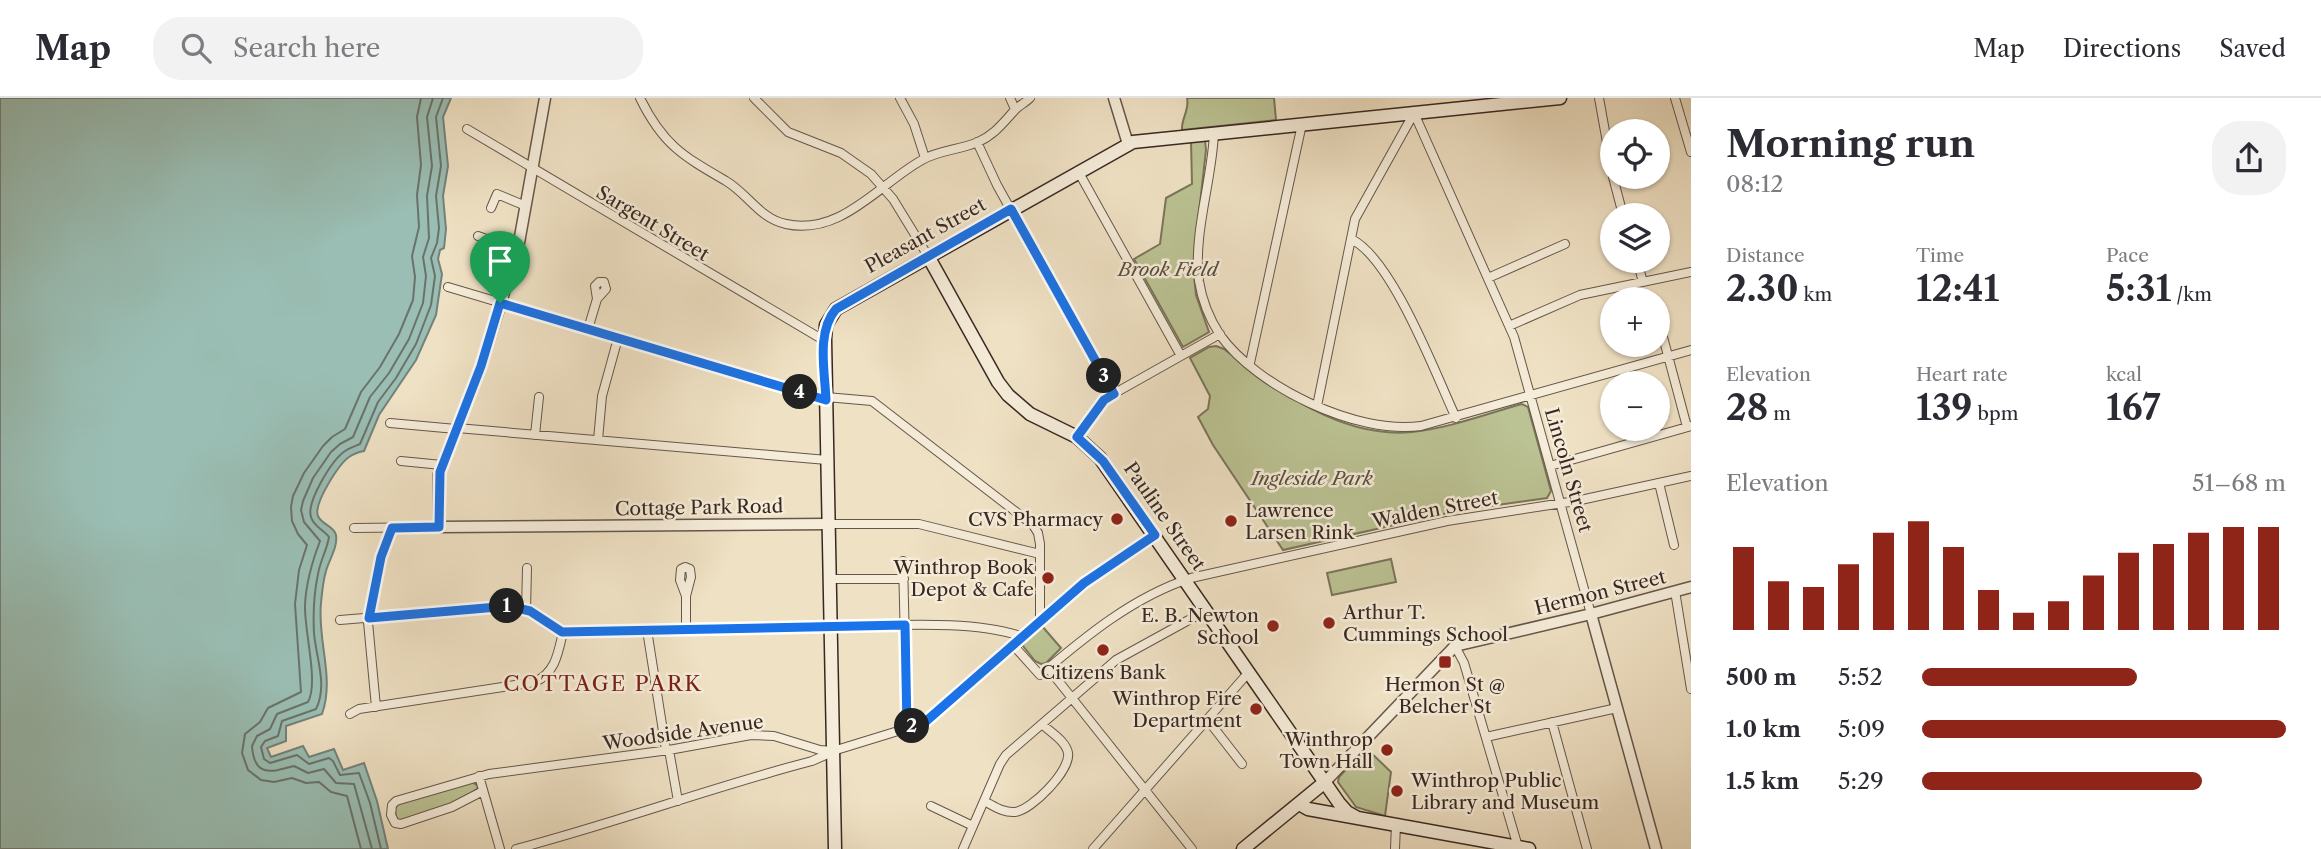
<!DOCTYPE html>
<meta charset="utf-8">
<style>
body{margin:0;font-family:"Libre Caslon Text",serif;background:#f2f2f3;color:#2b2b33;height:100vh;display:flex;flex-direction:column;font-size:26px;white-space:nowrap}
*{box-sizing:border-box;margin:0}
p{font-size:23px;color:#7c7c81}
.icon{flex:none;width:38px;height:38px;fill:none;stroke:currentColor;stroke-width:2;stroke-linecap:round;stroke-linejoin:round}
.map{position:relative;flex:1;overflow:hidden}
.side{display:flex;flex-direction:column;background:#fff;width:630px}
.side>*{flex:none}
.controls{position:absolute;left:1600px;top:21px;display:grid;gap:14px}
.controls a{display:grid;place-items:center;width:70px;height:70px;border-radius:50%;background:#fff;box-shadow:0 2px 5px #0004;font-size:35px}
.pin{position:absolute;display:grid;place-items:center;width:60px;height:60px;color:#fff;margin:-72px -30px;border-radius:50% 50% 50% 0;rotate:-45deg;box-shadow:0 0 7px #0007}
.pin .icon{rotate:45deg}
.km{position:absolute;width:35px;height:35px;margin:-18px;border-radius:50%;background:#222;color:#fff;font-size:19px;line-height:35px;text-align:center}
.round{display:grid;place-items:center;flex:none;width:74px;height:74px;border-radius:28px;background:#f2f2f3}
.summary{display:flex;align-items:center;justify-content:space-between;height:119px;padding:0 35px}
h1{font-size:38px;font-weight:800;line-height:52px}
.metrics{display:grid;grid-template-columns:repeat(3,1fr);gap:10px;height:119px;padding:7px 35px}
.metrics div{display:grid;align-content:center}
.metrics b{font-size:35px;font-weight:800}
.metrics small{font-size:19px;font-weight:400}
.metrics p{font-size:19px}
.chart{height:196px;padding:14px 35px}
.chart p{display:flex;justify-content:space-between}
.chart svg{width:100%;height:126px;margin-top:7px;stroke:#8f2418;stroke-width:6}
ul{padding:0 35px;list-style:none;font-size:23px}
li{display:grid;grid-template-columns:112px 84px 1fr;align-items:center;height:52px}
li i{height:18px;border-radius:9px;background:#8f2418}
header{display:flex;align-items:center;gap:42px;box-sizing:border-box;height:98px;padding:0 35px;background:#fff;border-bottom:2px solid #e1e1e2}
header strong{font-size:33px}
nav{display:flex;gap:38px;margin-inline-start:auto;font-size:24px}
.search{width:490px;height:63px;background:#f2f2f3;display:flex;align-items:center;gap:18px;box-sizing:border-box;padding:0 24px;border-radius:28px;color:#7c7c81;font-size:26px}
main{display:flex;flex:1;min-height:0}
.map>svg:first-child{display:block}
.green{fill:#bbc293;stroke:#7a755a;stroke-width:2}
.water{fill:#9abeb4;stroke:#73827a;stroke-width:2}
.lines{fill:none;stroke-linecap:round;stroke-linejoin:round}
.shore{stroke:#6a736b;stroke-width:2}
.minor-casing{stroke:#66564a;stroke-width:10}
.tertiary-casing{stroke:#66564a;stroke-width:13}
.secondary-casing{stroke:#392822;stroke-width:15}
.minor{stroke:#f5ecd9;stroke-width:8}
.tertiary{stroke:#f5ecd9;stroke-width:10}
.secondary{stroke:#f5ecd9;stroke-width:12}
.route-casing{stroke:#fff;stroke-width:14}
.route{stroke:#1a73e8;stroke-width:9}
.poi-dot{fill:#8f2418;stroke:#f5ecd9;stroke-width:2.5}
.labels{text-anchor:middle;stroke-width:5;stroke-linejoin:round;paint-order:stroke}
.street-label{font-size:19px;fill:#392822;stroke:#f5ecd9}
.park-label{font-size:19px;font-style:italic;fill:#5a4e3e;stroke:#f5ecd9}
.poi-label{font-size:19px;fill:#392822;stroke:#f5ecd9;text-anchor:end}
.neighbourhood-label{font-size:21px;letter-spacing:2px;fill:#7a1f14;stroke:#f5ecd9}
</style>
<header>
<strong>Map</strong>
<div class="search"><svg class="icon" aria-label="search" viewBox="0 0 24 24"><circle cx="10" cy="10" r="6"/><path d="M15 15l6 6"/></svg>Search here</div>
<nav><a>Map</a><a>Directions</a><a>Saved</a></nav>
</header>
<main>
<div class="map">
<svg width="1691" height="751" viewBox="0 0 1691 751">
<rect width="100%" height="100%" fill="#efe1c4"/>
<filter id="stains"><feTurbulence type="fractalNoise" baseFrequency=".00286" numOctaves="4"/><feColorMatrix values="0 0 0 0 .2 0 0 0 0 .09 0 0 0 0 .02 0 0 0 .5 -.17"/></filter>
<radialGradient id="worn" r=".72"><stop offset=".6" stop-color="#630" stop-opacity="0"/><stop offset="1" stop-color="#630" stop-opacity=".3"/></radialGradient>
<path class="green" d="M1187,0h87l2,22 -94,10c-1,-11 8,-21 5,-32z
M1205,42l1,10 -13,116 3,29 13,37 -26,15 -49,-88 26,-15 6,-46 26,-14 -1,-43z
M1216,248l8,3c53,41 116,90 188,83 38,-4 74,-18 110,-28l6,3 23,84 -4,7 -86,12 -178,40 -70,-105 -15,-28 10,-8 2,-13 -20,-38 19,-11z
M1391,461l5,23 -64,13 -5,-22z
M1042,528l19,22 -15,15 -5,1 -6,-3 -12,-15 1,-5z
M1366,650l25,24 -6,44 -29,-9 -18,-25 1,-5z
M472,684l6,4 -1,3 -19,13 -59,19 -3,-3 -1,-9 3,-5z"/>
<path class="water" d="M0,0h451l-8,19 5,49 -5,30 3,33 -2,19 -4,2 -2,9 4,15 -6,41 -20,45 -37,55 -15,36c-5,1 -11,3 -15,6 -10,7 -36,47 -31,59 4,9 16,10 18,19 2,12 -7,25 -10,36 -3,10 -4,21 -5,32 -4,38 14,74 1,111l-36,12v15l-19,7 4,9 32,-11 6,11 25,-8 9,21 21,-7 13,38 11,48h-388z"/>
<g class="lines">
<path class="shore" d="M361,751l-14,-53 -16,-4 -12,-10 -13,1 -14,-5 -18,4 -13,-2 -13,-10 -6,-17 3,-19 15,-12 8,-14 33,-16 -6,-88 4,-34 8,-25 -9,-11 -6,-13 -1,-14 2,-11 11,-23 19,-27 9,-9 13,-8 16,-37 19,-25 19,-33 14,-34 2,-23 -3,-21 7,-29 -2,-32 4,-30 -4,-48 4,-19
M372,751l-18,-65 -18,-1 -12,-14 -16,4 -14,-7c-22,6 -40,12 -42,-20l5,-10 13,-7 7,-15 31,-12c11,-20 -4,-71 -3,-97 1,-23 7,-43 15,-64l-16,-19 -3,-12 2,-9 10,-23 18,-26 9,-8 13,-7 17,-40 19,-24 20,-34 14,-36 3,-27 -3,-19 6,-19 -2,-42 5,-30 -5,-49 6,-19
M381,751l-11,-46 -11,-30 -19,2 -7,-14 -4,-3 -20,6 -12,-9 -27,8 -6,-4 -3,-12 4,-6 13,-5 4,-15 34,-12c12,-24 0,-51 -2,-76 -1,-19 0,-40 4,-59 2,-13 9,-24 11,-37 -5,-7 -15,-10 -18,-20 -5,-15 21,-57 34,-66 4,-3 10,-5 15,-7l18,-42 18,-24 20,-34 15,-39 4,-29 -4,-18 6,-15 2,-15 -3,-32 5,-30 -5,-49 7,-19"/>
<defs>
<path id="minor" d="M640,0c23,47 43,58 86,83 22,13 34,38 60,43 55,12 93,-40 136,-64 17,-10 38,-10 56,-18 16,-7 24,-18 36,-31 4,-5 11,-8 16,-13
M754,0l34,34 53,21 30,21 22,25 35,57
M900,0l14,26 11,34
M1010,0l5,11
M1599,0l13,72
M1675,0l16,54
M1414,15l100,224 77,277
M467,31l358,212
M1214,35c-2,48 -21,100 -15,148 3,19 10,37 21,54 37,52 137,100 201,91l270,-76
M977,44l20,43 116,209
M1078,73l103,185
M1613,79l10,38
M491,110l6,-14 29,12
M478,138l40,14
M1351,141c41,19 85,136 105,179
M1637,163l6,21
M1488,180l77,-34
M448,189l378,113
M1659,224l28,105
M1509,228l71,-31 111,-23
M588,231l9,-30 -2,-13 4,-4h5l2,7 -9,10
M1250,265l52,-239
M826,299l46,4 161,124 5,8 2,11v77
M1317,308l38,-187 59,-106
M390,325l66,6
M457,330l370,32
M535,337l4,-38
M1077,339l31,-40 112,-63
M598,342l4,-44 16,-58
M401,363l41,4
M1550,368l141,-40
M1659,385l15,62
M828,426h91l121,30
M354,430l85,-1
M903,463l4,167
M829,481h75
M1675,493l16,98
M686,498l-6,-16 1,-11 4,-2 5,2 1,8 -5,19v33
M526,512l1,-42
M340,522l169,-14 21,5 33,21c95,-2 191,-5 286,-6 50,-1 129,-6 174,11
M647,532l19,120
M1013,547l27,30c46,-39 93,-78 151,-97l256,-57 129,-20 115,-25
M1455,548l9,17 54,184
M1048,570l144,181
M376,609l-8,-85 13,-65 11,-29
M350,616l9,-5 176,-27c21,-10 23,-29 28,-50
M1207,621l35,45
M1552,624l35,127
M1486,639l131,-29
M669,652l9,51
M479,678l21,73
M483,693l-31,16 -51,17 -6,-1 -4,-8 1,-10 4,-4 93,-27 180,-24 82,-15 23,1 46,14 13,1 91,-28 154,-135 77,-53
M984,703c10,5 19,12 31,11 17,-2 56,-42 53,-59 -2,-12 -18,-21 -26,-29
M931,708l42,20
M516,751c100,-26 196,-62 296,-88l18,-8
M963,751l37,-85 6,-9 110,-95 91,-50
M1093,751l156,-177
M1395,751l1,-25"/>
<path id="tertiary" d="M545,0l-27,150 -37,118 -42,108v53l389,-3
M1114,0l14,46
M1591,516l65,235
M1325,684l130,-136 136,-32 100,-27"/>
<path id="secondary" d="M928,158l70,126 10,13 22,19 47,23 23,21 239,345 8,9 9,5
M1299,706l9,5 221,40
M835,751l-10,-510 1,-14 10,-16 297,-167 427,-44
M1243,751l82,-67"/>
</defs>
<use href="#minor" class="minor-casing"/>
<use href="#tertiary" class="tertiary-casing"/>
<use href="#secondary" class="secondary-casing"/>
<use href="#minor" class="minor"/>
<use href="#tertiary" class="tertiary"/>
<use href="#secondary" class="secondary"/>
</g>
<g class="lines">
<defs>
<path id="route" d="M1011,111l103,185 -10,6 -27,37 26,24 52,74 -71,48 -160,140 -17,5 -2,-103 -343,7 -32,-21 -21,-5 -140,12 12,-61 11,-29 47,-1 1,-55 41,-106 19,-63 326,97c-1,-28 -10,-68 10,-91z"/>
</defs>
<use href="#route" class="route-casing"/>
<use href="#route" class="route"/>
</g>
<g class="poi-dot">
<circle cx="1117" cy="421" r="7"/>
<circle cx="1231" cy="423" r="7"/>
<circle cx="1048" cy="480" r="7"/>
<circle cx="1329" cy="525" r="7"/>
<circle cx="1273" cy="528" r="7"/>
<circle cx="1103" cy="552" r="7"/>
<rect x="1438" y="557" width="14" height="14" rx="3.5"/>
<circle cx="1256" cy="611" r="7"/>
<circle cx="1387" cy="652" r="7"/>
<circle cx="1397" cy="693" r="7"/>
</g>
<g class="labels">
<g class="street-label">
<text transform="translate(653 125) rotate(31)" y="7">Sargent Street</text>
<text transform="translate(925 137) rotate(-29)" y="7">Pleasant Street</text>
<text transform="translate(1569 372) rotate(74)" y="7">Lincoln Street</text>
<text transform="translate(699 409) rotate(-1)" y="7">Cottage Park Road</text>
<text transform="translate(1435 411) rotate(-11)" y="7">Walden Street</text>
<text transform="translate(1165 418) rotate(55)" y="7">Pauline Street</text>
<text transform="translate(1600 494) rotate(-14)" y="7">Hermon Street</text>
<text transform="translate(683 634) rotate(-8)" y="7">Woodside Avenue</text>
</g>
<g class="park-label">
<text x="1168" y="178">Brook Field</text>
<text x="1312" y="387">Ingleside Park</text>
</g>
<g class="poi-label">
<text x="1245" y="419" text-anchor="start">Lawrence<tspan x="1245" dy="22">Larsen Rink</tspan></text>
<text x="1103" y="428">CVS Pharmacy</text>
<text x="1034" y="476">Winthrop Book<tspan x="1034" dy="22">Depot &amp; Cafe</tspan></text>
<text x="1343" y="521" text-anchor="start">Arthur T.<tspan x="1343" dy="22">Cummings School</tspan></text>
<text x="1259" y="524">E. B. Newton<tspan x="1259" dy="22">School</tspan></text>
<text x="1103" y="581" text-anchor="middle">Citizens Bank</text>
<text x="1445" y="593" text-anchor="middle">Hermon St @<tspan x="1445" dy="22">Belcher St</tspan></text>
<text x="1242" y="607">Winthrop Fire<tspan x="1242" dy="22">Department</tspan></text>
<text x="1373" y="648">Winthrop<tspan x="1373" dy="22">Town Hall</tspan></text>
<text x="1411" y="689" text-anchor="start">Winthrop Public<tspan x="1411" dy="22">Library and Museum</tspan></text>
</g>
<g class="neighbourhood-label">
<text x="603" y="593">COTTAGE PARK</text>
</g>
</g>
<rect width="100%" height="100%" filter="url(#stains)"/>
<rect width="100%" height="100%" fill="url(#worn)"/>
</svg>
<div class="controls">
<a><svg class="icon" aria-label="locate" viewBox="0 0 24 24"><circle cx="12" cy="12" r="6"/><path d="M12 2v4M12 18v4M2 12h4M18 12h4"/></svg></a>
<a><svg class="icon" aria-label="layers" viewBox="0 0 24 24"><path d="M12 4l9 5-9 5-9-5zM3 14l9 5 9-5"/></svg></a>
<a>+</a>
<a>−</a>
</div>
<div class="pin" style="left:500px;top:205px;background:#1e9e55"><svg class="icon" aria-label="arrive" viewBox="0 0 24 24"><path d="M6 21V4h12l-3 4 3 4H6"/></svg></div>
<b class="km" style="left:507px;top:508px">1</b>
<b class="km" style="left:912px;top:628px">2</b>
<b class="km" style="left:1104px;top:278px">3</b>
<b class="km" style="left:800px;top:294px">4</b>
</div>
<section class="side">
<div class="summary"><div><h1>Morning run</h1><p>08:12</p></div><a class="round"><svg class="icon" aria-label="share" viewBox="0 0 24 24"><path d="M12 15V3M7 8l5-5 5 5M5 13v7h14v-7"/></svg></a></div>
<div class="metrics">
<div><p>Distance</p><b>2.30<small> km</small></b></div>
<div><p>Time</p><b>12:41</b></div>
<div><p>Pace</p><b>5:31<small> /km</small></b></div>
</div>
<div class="metrics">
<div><p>Elevation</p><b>28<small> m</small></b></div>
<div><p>Heart rate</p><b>139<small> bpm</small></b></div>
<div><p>kcal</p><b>167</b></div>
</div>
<div class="chart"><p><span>Elevation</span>51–68 m</p>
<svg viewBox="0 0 160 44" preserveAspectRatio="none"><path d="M5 44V15M15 44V27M25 44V29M35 44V21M45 44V10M55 44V6M65 44V15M75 44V30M85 44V38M95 44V34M105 44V25M115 44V17M125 44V14M135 44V10M145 44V8M155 44V8"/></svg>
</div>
<ul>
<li><b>500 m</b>5:52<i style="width:59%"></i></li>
<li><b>1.0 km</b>5:09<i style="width:100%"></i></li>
<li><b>1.5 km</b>5:29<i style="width:77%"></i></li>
</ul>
</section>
</main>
